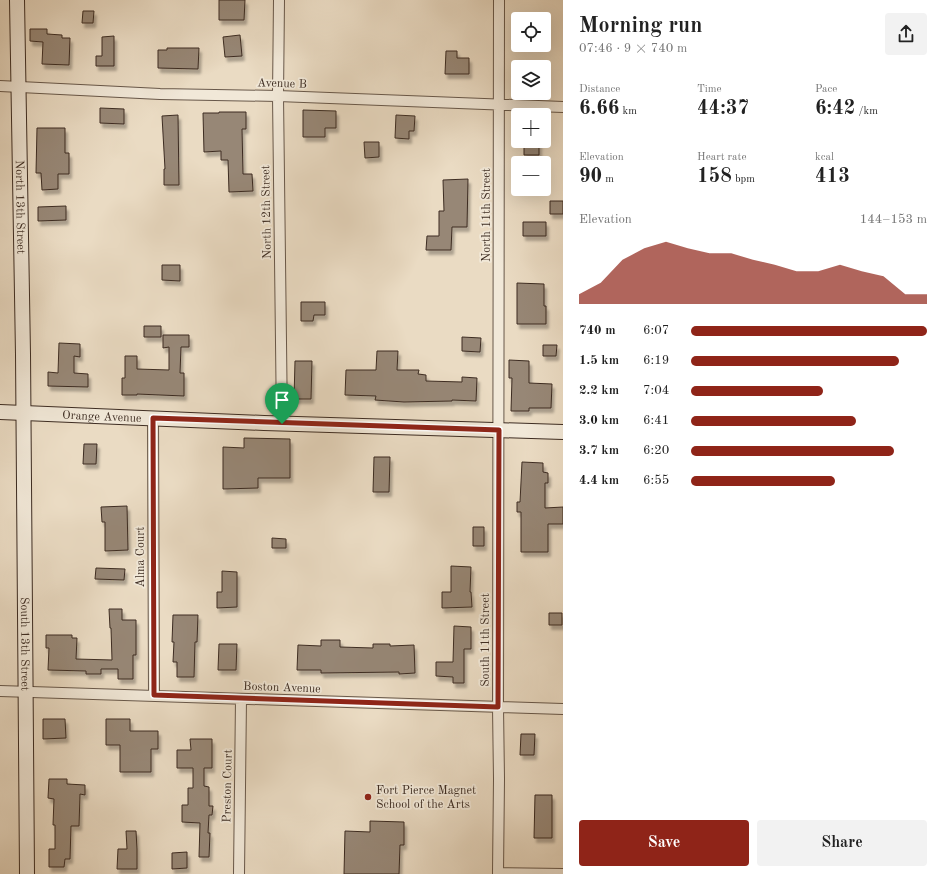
<!DOCTYPE html>
<meta charset="utf-8">
<style>
body{margin:0;font-family:"Old Standard TT",serif;background:#f2f2f2;color:#222;height:100vh;display:flex;flex-direction:column;font-size:15px;white-space:nowrap}
*{box-sizing:border-box;margin:0}
p{font-size:13px;color:#767676}
.icon{flex:none;width:22px;height:22px;fill:none;stroke:currentColor;stroke-width:2;stroke-linecap:round;stroke-linejoin:round}
.map{position:relative;flex:1;overflow:hidden}
.panel{display:flex;flex-direction:column;background:#fff;width:380px}
.panel>*{flex:none}
.controls{position:absolute;left:511px;top:12px;display:grid;gap:8px}
.controls a{display:grid;place-items:center;width:40px;height:40px;border-radius:4px;background:#fff;box-shadow:0 4px 16px #0002;font-size:20px}
.pin{position:absolute;display:grid;place-items:center;width:34px;height:34px;color:#fff;margin:-41px -17px;border-radius:50% 50% 50% 0;rotate:-45deg;box-shadow:0 0 4px #0007}
.pin .icon{rotate:45deg}
.round{display:grid;place-items:center;flex:none;width:42px;height:42px;border-radius:4px;background:#f2f2f2}
.headline{display:flex;align-items:center;justify-content:space-between;height:68px;padding:0 16px}
h1{font-size:22px;font-weight:600;line-height:30px}
.stats{display:grid;grid-template-columns:repeat(3,1fr);gap:6px;height:68px;padding:4px 16px}
.stats div{display:grid;align-content:center}
.stats b{font-size:20px;font-weight:600}
.stats small{font-size:11px;font-weight:400}
.stats p{font-size:11px}
.chart{height:112px;padding:8px 16px}
.chart p{display:flex;justify-content:space-between}
.chart svg{width:100%;height:72px;margin-top:4px;fill:#8f2418;opacity:.7}
.button{display:flex;gap:8px;margin-top:auto;padding:8px 16px}
.button a{flex:1;height:46px;border-radius:4px;background:#8f2418;color:#fff;font-size:16px;font-weight:600;line-height:46px;text-align:center}
.button a+a{background:#f2f2f2;color:#222}
ul{padding:0 16px;list-style:none;font-size:13px}
li{display:grid;grid-template-columns:64px 48px 1fr;align-items:center;height:30px}
li i{height:10px;border-radius:5px;background:#8f2418}
main{display:flex;flex:1;min-height:0}
.map>svg:first-child{display:block}
.building{fill:#978776;stroke:#3d2c22;filter:url(#shadow)}
.lines{fill:none;stroke-linecap:round;stroke-linejoin:round}
.street-casing{stroke:#68584a;stroke-width:12}
.secondary-casing{stroke:#3d2c22;stroke-width:16}
.street{stroke:#f1e8d8;stroke-width:10}
.secondary{stroke:#f1e8d8;stroke-width:14}
.route-casing{stroke:#fff;stroke-width:8}
.route{stroke:#8f2418;stroke-width:5}
.poi-dot{fill:#8f2418;stroke:#f1e8d8;stroke-width:1.5}
.labels{text-anchor:middle;stroke-width:3.5;stroke-linejoin:round;paint-order:stroke}
.street-label{font-size:12px;fill:#3d2c22;stroke:#f1e8d8}
.poi-label{font-size:12px;fill:#3d2c22;stroke:#f1e8d8;text-anchor:start}
</style>
<main>
<div class="map">
<svg width="563" height="874" viewBox="0 0 563 874">
<defs>
<filter id="shadow"><feDropShadow dx="2.5" dy="4.5" stdDeviation="1" flood-color="#0004"/></filter>
</defs>
<rect width="100%" height="100%" fill="#eadbc3"/>
<filter id="stains"><feTurbulence type="fractalNoise" baseFrequency=".005" numOctaves="4"/><feColorMatrix values="0 0 0 0 .2 0 0 0 0 .09 0 0 0 0 .02 0 0 0 .5 -.17"/></filter>
<radialGradient id="worn" r=".72"><stop offset=".6" stop-color="#630" stop-opacity="0"/><stop offset="1" stop-color="#630" stop-opacity=".3"/></radialGradient>
<path class="building" d="M219,0h26l-1,20h-25z
M83,11h11l-1,12h-11z
M30,29h17v5l15,1v3h8l-1,27 -27,-1 1,-22 -13,-1z
M240,35l2,21 -17,1 -2,-20z
M114,36v30h-18v-10h6v-19z
M167,48h32l-1,21 -40,-1v-18h9z
M446,51h11v7h12v16h-24z
M100,108l24,1v15l-24,-1z
M303,110l33,1v17h-11v9h-22z
M219,112h27v17h-4l1,45h9l1,17 -24,1 -1,-32h-7v-9l-17,1 -1,-39h16z
M178,115l1,70h-15v-16h1l-3,-53z
M396,115l19,1 -1,15h-5v8l-14,-1z
M37,128h28v25h4v21h-11v15l-16,1 -1,-17h-5z
M524,141h15v14h-15z
M364,142h15v15l-14,1z
M468,179l-1,48h-15l-1,23h-25l1,-14h12v-25h5l-1,-31z
M550,201h13v13h-13z
M66,206v14l-28,1v-14z
M523,222h23v14h-23z
M162,265h18v16l-18,-1z
M517,283l27,1v22h2v18h-29z
M301,302h24v13h-11l-1,6h-12z
M144,326h17v11h-17z
M163,335h26v12h-8l-1,26h4v23l-47,-2v1h-15v-17h3v-22h12v13l32,1v-23l-6,1z
M462,337l19,1 -1,14 -18,-1z
M59,343l21,1v13l-6,-1v17l14,1v13l-40,-1v-14l10,1z
M543,345h14l-1,11h-13z
M377,351h21l-1,19h22l-1,4 8,1v6l36,1v-5l15,1 -1,23 -24,-1v1l-48,1 -29,-2 1,-4 -31,-1 1,-25h30z
M509,360l20,1v22l23,1 -1,24h-22v3h-18l1,-33h-3z
M295,361h17l-1,38h-17z
M244,438l46,1v39h-32v10l-35,1v-42l21,1z
M84,444h13l-1,20h-13z
M374,457h16l-1,35h-16z
M522,462l21,1v9l5,1v10h-3v25l18,-1v17h-15v28h-27v-40h-4v-10h3z
M127,506l1,44 -23,1v-29h-3l-1,-15z
M473,527h11v19h-11z
M272,538l14,1v9h-14z
M451,566l20,1 -1,25h1l1,15 -30,1v-16h9z
M96,568l29,1 -1,11 -29,-1z
M222,571l15,1v35l-20,1v-16h5z
M109,609h13v11h14v35h-3v24h-15v-10h-17v5h-15v-3l-38,-1 1,-22h-3v-13h26v3h5l-1,21 36,1 -1,-32h-1z
M549,613h13v12h-13z
M173,615h25l-1,27h-2l-1,35h-17v-15h-4l1,-20h-2z
M454,626l17,1v22h-7v34h-11v-6l-17,-1v-14h17z
M321,640h19v7l33,1v-4h17v2l24,-1 1,28 -16,1v-2l-78,1v-3h-24l1,-25 23,1z
M219,644h18l-1,26h-18z
M43,719h22l1,19 -23,1z
M106,719h24v12h28v18h-7v23h-31v-27h-14z
M521,734h14l-1,21h-14z
M190,739h22v29h-8v18l5,1v19h4l-1,9h-3l-1,18h2l-1,24h-10l1,-34 -18,-1v-17h6v-17h5v-20h-16v-18h14z
M49,779h18v5l18,1v10l-5,-1 -1,32h-8l-1,33h-5l-1,8h-15v-18h6v-24h-2l1,-26 -6,-1z
M535,795h17v43h-18z
M370,821l34,1v23h-4l-1,29h-55l1,-43 25,1z
M126,831h10l1,18v20h-20l1,-20h9z
M187,852v16l-15,1v-16z"/>
<g class="lines">
<defs>
<path id="street" d="M279,0l-1,96 4,328
M499,0l-1,707 1,72 -1,94 65,1
M0,86l160,8 118,2 285,11
M153,418l1,277
M0,691l563,18
M239,874l2,-175"/>
<g id="secondary">
<path id="s1" d="M17,0l6,354 4,520"/>
<path id="s2" d="M0,412l264,11 299,9"/>
</g>
</defs>
<use href="#street" class="street-casing"/>
<use href="#secondary" class="secondary-casing"/>
<use href="#street" class="street"/>
<use href="#secondary" class="secondary"/>
</g>
<g class="lines">
<defs>
<path id="route" d="M153,418l346,12 -1,277 -344,-12z"/>
</defs>
<use href="#route" class="route-casing"/>
<use href="#route" class="route"/>
</g>
<circle class="poi-dot" cx="368" cy="797" r="4"/>
<g class="labels">
<g class="street-label">
<text transform="translate(282 83) rotate(2)" y="4">Avenue B</text>
<text dy="4" stroke="none"><textPath href="#s1" startOffset="207">North 13th Street</textPath></text>
<text transform="translate(266 212) rotate(-91)" y="4">North 12th Street</text>
<text transform="translate(486 215) rotate(-90)" y="4">North 11th Street</text>
<text dy="4" stroke="none"><textPath href="#s2" startOffset="102">Orange Avenue</textPath></text>
<text transform="translate(140 557) rotate(-90)" y="4">Alma Court</text>
<text transform="translate(485 640) rotate(-90)" y="4">South 11th Street</text>
<text dy="4" stroke="none"><textPath href="#s1" startOffset="644">South 13th Street</textPath></text>
<text transform="translate(282 687) rotate(2)" y="4">Boston Avenue</text>
<text transform="translate(227 786) rotate(-89)" y="4">Preston Court</text>
</g>
<g class="poi-label">
<text x="376" y="794">Fort Pierce Magnet<tspan x="376" dy="14">School of the Arts</tspan></text>
</g>
</g>
<rect width="100%" height="100%" filter="url(#stains)"/>
<rect width="100%" height="100%" fill="url(#worn)"/>
</svg>
<div class="controls">
<a><svg class="icon" aria-label="locate" viewBox="0 0 24 24"><circle cx="12" cy="12" r="6"/><path d="M12 2v4M12 18v4M2 12h4M18 12h4"/></svg></a>
<a><svg class="icon" aria-label="layers" viewBox="0 0 24 24"><path d="M12 4l9 5-9 5-9-5zM3 14l9 5 9-5"/></svg></a>
<a>+</a>
<a>−</a>
</div>
<div class="pin" style="left:282px;top:424px;background:#1e9e55"><svg class="icon" aria-label="arrive" viewBox="0 0 24 24"><path d="M6 21V4h12l-3 4 3 4H6"/></svg></div>
</div>
<section class="panel">
<div class="headline"><div><h1>Morning run</h1><p>07:46 · 9 × 740 m</p></div><a class="round"><svg class="icon" aria-label="share" viewBox="0 0 24 24"><path d="M12 15V3M7 8l5-5 5 5M5 13v7h14v-7"/></svg></a></div>
<div class="stats">
<div><p>Distance</p><b>6.66<small> km</small></b></div>
<div><p>Time</p><b>44:37</b></div>
<div><p>Pace</p><b>6:42<small> /km</small></b></div>
</div>
<div class="stats">
<div><p>Elevation</p><b>90<small> m</small></b></div>
<div><p>Heart rate</p><b>158<small> bpm</small></b></div>
<div><p>kcal</p><b>413</b></div>
</div>
<div class="chart"><p><span>Elevation</span>144–153 m</p>
<svg viewBox="0 0 160 44" preserveAspectRatio="none"><path d="M0 44V38L10 31L20 17L30 10L40 6L50 10L60 13L70 13L80 17L90 20L100 24L110 24L120 20L130 24L140 27L150 38L160 38V44z"/></svg>
</div>
<ul>
<li><b>740 m</b>6:07<i style="width:100%"></i></li>
<li><b>1.5 km</b>6:19<i style="width:88%"></i></li>
<li><b>2.2 km</b>7:04<i style="width:56%"></i></li>
<li><b>3.0 km</b>6:41<i style="width:70%"></i></li>
<li><b>3.7 km</b>6:20<i style="width:86%"></i></li>
<li><b>4.4 km</b>6:55<i style="width:61%"></i></li>
</ul>
<div class="button"><a>Save</a><a>Share</a></div>
</section>
</main>
